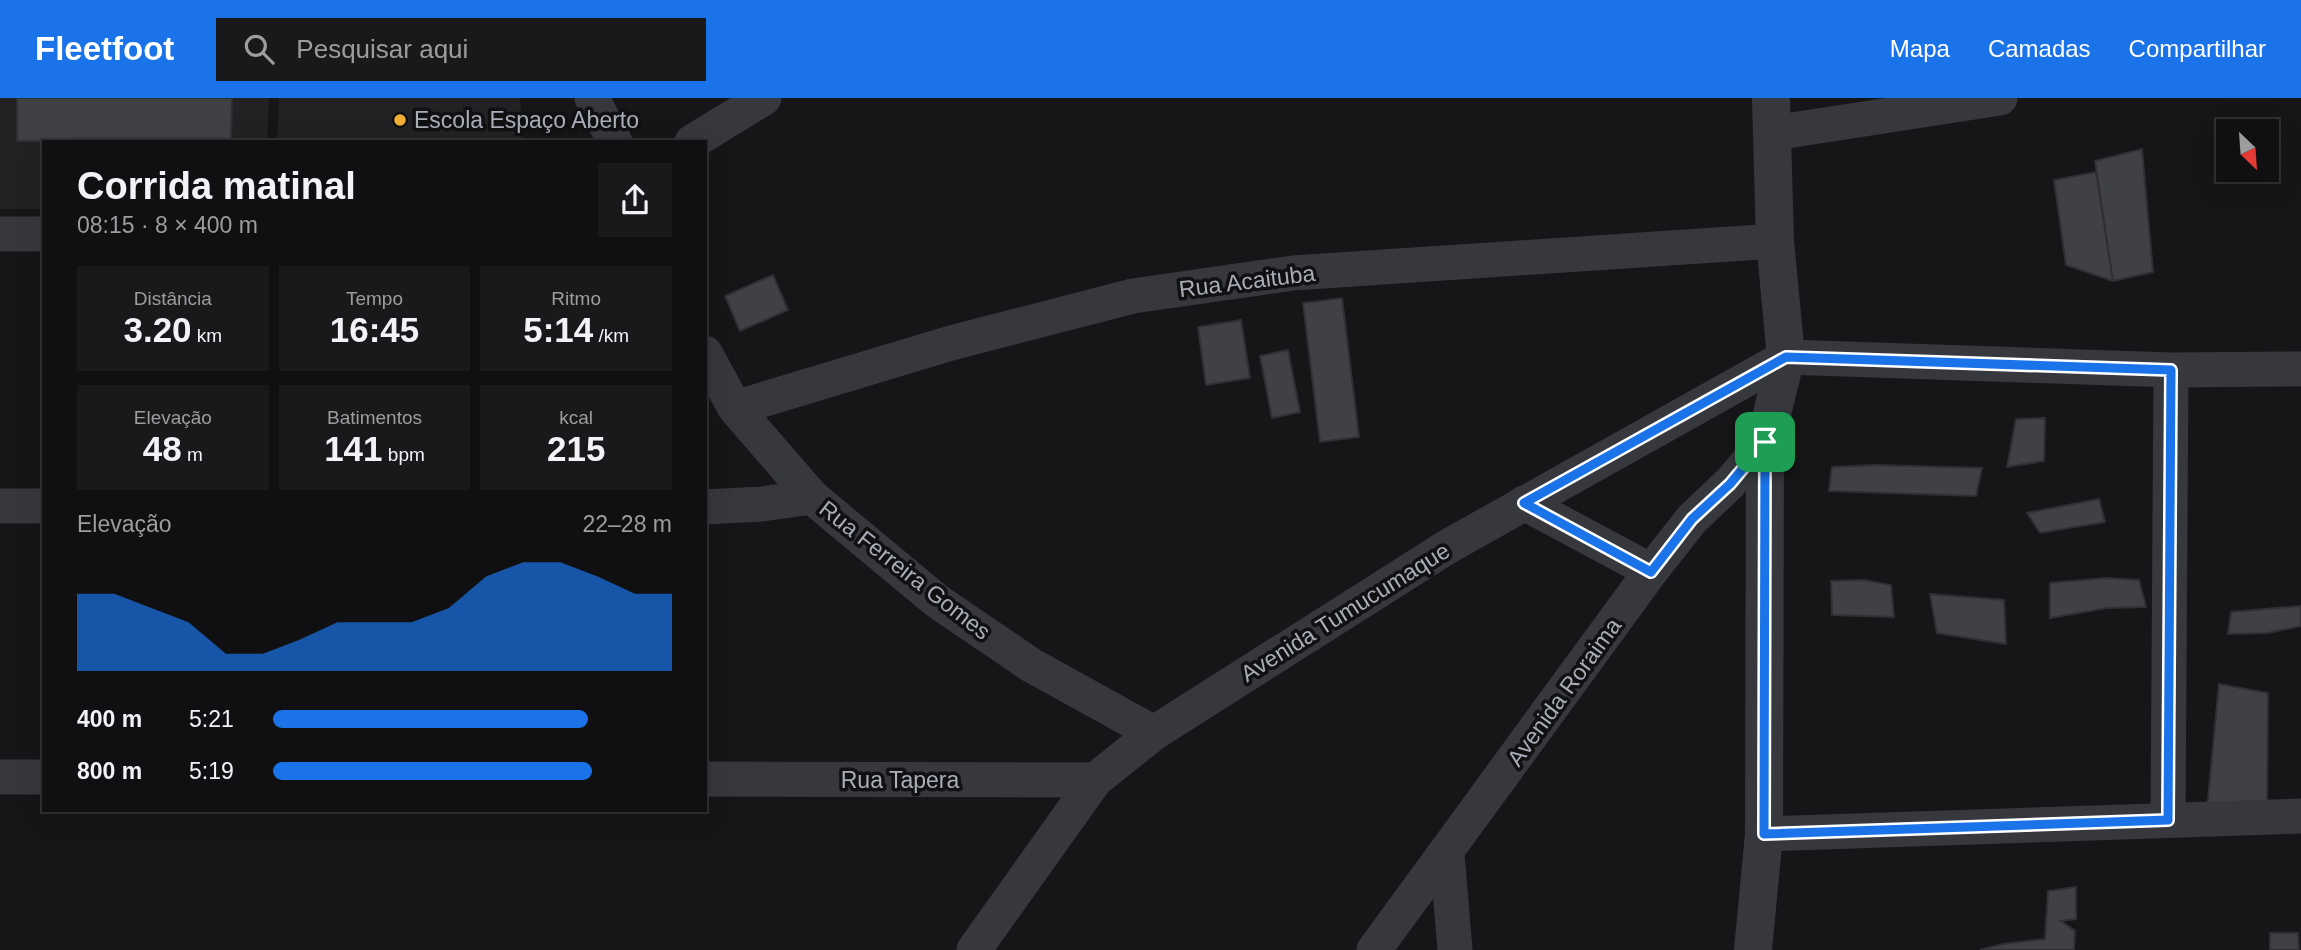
<!DOCTYPE html>
<html lang="pt">
<meta charset="utf-8">
<style>
body{margin:0;font-family:Helvetica,sans-serif;background:#19191b;color:#f1f3f6;height:100vh;display:flex;flex-direction:column;font-size:26px;white-space:nowrap}
*{box-sizing:border-box;margin:0}
p{font-size:23px;color:#9c9d9f}
.icon{flex:none;width:38px;height:38px;fill:none;stroke:currentColor;stroke-width:2;stroke-linecap:round;stroke-linejoin:round}
.map{position:relative;flex:1;overflow:hidden}
.sheet{position:absolute;left:42px;top:42px;width:665px;height:672px;display:flex;flex-direction:column;background:#101012;border-radius:0px;box-shadow:0 7px 28px #0002,0 0 0 2px #303032}
.sheet>*{flex:none}
.needle{width:46px;rotate:155deg}
.buttons{position:absolute;left:2216px;top:21px;display:grid;gap:14px}
.buttons a{display:grid;place-items:center;width:63px;height:63px;border-radius:0px;background:#101012;box-shadow:0 7px 28px #0002,0 0 0 2px #303032;font-size:35px}
.pin{position:absolute;display:grid;place-items:center;width:60px;height:60px;color:#fff;margin:-30px;border-radius:14px;box-shadow:0 4px 10px #0006}
.round{display:grid;place-items:center;flex:none;width:74px;height:74px;border-radius:0px;background:#19191b}
.head{display:flex;align-items:center;justify-content:space-between;height:119px;padding:0 35px}
h1{font-size:38px;font-weight:600;line-height:52px}
.figures{display:grid;grid-template-columns:repeat(3,1fr);gap:10px;height:119px;padding:7px 35px}
.figures div{display:grid;align-content:center;border-radius:0px;background:#19191b;text-align:center}
.figures b{font-size:35px;font-weight:600}
.figures small{font-size:19px;font-weight:400}
.figures p{font-size:19px}
.chart{height:196px;padding:14px 35px}
.chart p{display:flex;justify-content:space-between}
.chart svg{width:100%;height:126px;margin-top:7px;fill:#1a73e8;opacity:.7}
ul{padding:0 35px;list-style:none;font-size:23px}
li{display:grid;grid-template-columns:112px 84px 1fr;align-items:center;height:52px}
li i{height:18px;border-radius:9px;background:#1a73e8}
header{display:flex;align-items:center;gap:42px;box-sizing:border-box;height:98px;padding:0 35px;background:#1a73e8;color:#fff}
header strong{font-size:33px}
nav{display:flex;gap:38px;margin-inline-start:auto;font-size:24px}
.search{width:490px;height:63px;background:#19191b;display:flex;align-items:center;gap:18px;box-sizing:border-box;padding:0 24px;border-radius:0px;color:#9c9d9f;font-size:26px}
.map>svg:first-child{display:block}
.built{fill:#222225}
.building{fill:#404145;stroke:#303034;stroke-width:2}
.lines{fill:none;stroke-linecap:round;stroke-linejoin:round}
.minor{stroke:#37383d;stroke-width:35}
.tertiary{stroke:#37383d;stroke-width:38}
.route-casing{stroke:#fff;stroke-width:14}
.route{stroke:#1a73e8;stroke-width:9}
.poi-dot{fill:#f2b134;stroke:#111113;stroke-width:2.5}
.labels{text-anchor:middle;stroke-width:7;stroke-linejoin:round;paint-order:stroke}
.poi-label{font-size:23px;fill:#a8adb8;stroke:#111113;text-anchor:start}
.street-label{font-size:23px;fill:#a8adb8;stroke:#111113}
</style>
<header>
<strong>Fleetfoot</strong>
<div class="search"><svg class="icon" aria-label="search" viewBox="0 0 24 24"><circle cx="10" cy="10" r="6"/><path d="M15 15l6 6"/></svg>Pesquisar aqui</div>
<nav><a>Mapa</a><a>Camadas</a><a>Compartilhar</a></nav>
</header>
<div class="map">
<svg width="2301" height="852" viewBox="0 0 2301 852">
<rect width="100%" height="100%" fill="#161618"/>
<path class="built" d="M0,0h269l-2,44h-223v67h-44z
M279,0h241l3,44h-246z"/>
<path class="building" d="M17,0h215l-1,44 -214,-1z
M2142,51l11,123 -40,9 -18,-120z
M2096,74l17,109 -47,-16 -12,-85z
M773,177l15,35 -48,21 -15,-35z
M1342,200l17,139 -39,5 -17,-139z
M1241,222l9,58 -44,7 -8,-58z
M1288,252l12,62 -28,6 -12,-62z
M2045,320l-1,43 -37,6 9,-48z
M1876,367l106,3 -6,28 -147,-5 3,-24z
M2099,401l6,23 -65,11 -13,-20z
M2106,480l33,2 7,27 -39,1 -57,10v-35z
M1864,482l27,5 3,32 -62,-2 -1,-34z
M1930,496l74,6 2,44 -69,-11z
M2301,508v20l-33,7 -40,1 3,-22z
M2219,586l49,9 -1,120 -60,-4z
M2076,789v32l-15,2 14,10 -1,19h-94l23,-6 42,-5 3,-48z
M2270,835h28l1,17h-29z"/>
<g class="lines">
<path class="minor" d="M592,0l23,44
M1773,35l227,-35
M692,44l72,-44
M0,136h44
M705,255l30,55 77,89 125,104 94,64 123,68
M735,310l216,-65 182,-47 160,-23 482,-32
M1524,405l127,68
M0,408h44
M705,409l57,-3 50,-7
M0,679h44
M705,681l390,1
M2168,722l3,-450
M1764,736l537,-18
M1447,756l8,96
M974,852l121,-170 59,-47 293,-186 339,-190 385,13 130,-1
M1374,852l277,-379 41,-52 38,-36 35,-41"/>
<path class="tertiary" d="M1753,852l11,-116 1,-392 21,-85 -11,-116 -4,-143"/>
</g>
<g class="lines">
<defs>
<path id="route" d="M1786,259l385,13 -3,450 -404,14 1,-392 -35,42 -38,35 -41,53 -127,-69z"/>
</defs>
<use href="#route" class="route-casing"/>
<use href="#route" class="route"/>
</g>
<circle class="poi-dot" cx="400" cy="22" r="7"/>
<g class="labels">
<g class="poi-label">
<text x="414" y="30">Escola Espaço Aberto</text>
</g>
<g class="street-label">
<text transform="translate(1247 183) rotate(-7)" y="8">Rua Acaituba</text>
<text transform="translate(905 472) rotate(38)" y="8">Rua Ferreira Gomes</text>
<text transform="translate(1345 514) rotate(-32)" y="8">Avenida Tumucumaque</text>
<text transform="translate(1564 594) rotate(-54)" y="8">Avenida Roraima</text>
<text x="900" y="690">Rua Tapera</text>
</g>
</g>
</svg>
<div class="buttons">
<a><svg class="needle" viewBox="-14 -14 28 28"><path d="M0-13l5 13h-10z" fill="#e53935"/><path d="M0 13l5-13h-10z" fill="#9c9d9f"/></svg></a>
</div>
<div class="pin" style="left:1765px;top:344px;background:#1e9e55"><svg class="icon" aria-label="arrive" viewBox="0 0 24 24"><path d="M6 21V4h12l-3 4 3 4H6"/></svg></div>
<section class="sheet">
<div class="head"><div><h1>Corrida matinal</h1><p>08:15 · 8 × 400 m</p></div><a class="round"><svg class="icon" aria-label="share" viewBox="0 0 24 24"><path d="M12 15V3M7 8l5-5 5 5M5 13v7h14v-7"/></svg></a></div>
<div class="figures">
<div><p>Distância</p><b>3.20<small> km</small></b></div>
<div><p>Tempo</p><b>16:45</b></div>
<div><p>Ritmo</p><b>5:14<small> /km</small></b></div>
</div>
<div class="figures">
<div><p>Elevação</p><b>48<small> m</small></b></div>
<div><p>Batimentos</p><b>141<small> bpm</small></b></div>
<div><p>kcal</p><b>215</b></div>
</div>
<div class="chart"><p><span>Elevação</span>22–28 m</p>
<svg viewBox="0 0 160 44" preserveAspectRatio="none"><path d="M0 44V17L10 17L20 22L30 27L40 38L50 38L60 33L70 27L80 27L90 27L100 22L110 11L120 6L130 6L140 11L150 17L160 17V44z"/></svg>
</div>
<ul>
<li><b>400 m</b>5:21<i style="width:79%"></i></li>
<li><b>800 m</b>5:19<i style="width:80%"></i></li>
</ul>
</section>
</div>
